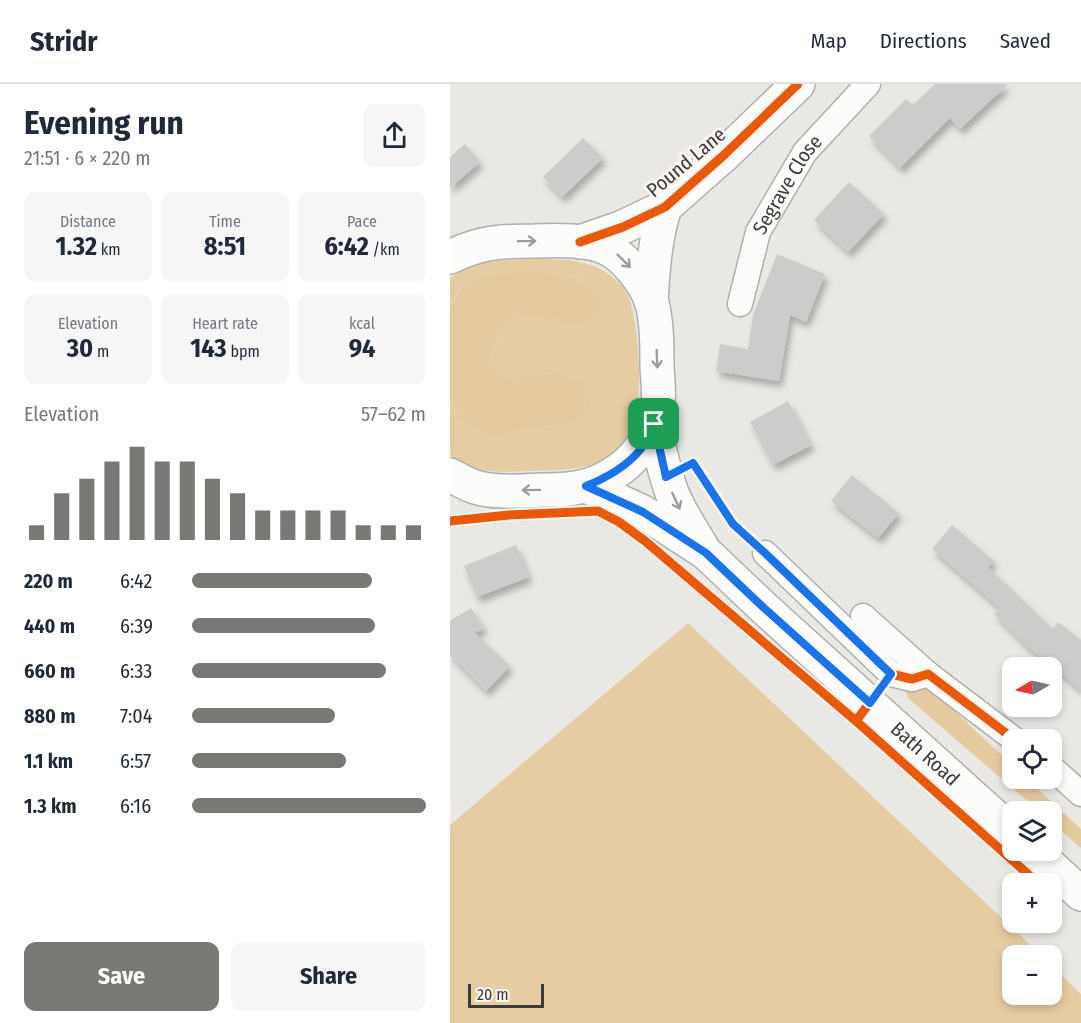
<!DOCTYPE html>
<meta charset="utf-8">
<style>
body{margin:0;font-family:"Fira Sans Condensed",sans-serif;background:#f6f6f7;color:#1f2937;height:100vh;display:flex;flex-direction:column;font-size:22px;white-space:nowrap}
*{box-sizing:border-box;margin:0}
p{font-size:20px;color:#747a83}
.icon{flex:none;width:33px;height:33px;fill:none;stroke:currentColor;stroke-width:2;stroke-linecap:round;stroke-linejoin:round}
.map{position:relative;flex:1;overflow:hidden}
.drawer{display:flex;flex-direction:column;background:#fff;width:450px}
.drawer>*{flex:none}
.needle{width:39px;rotate:261deg}
.fabs{position:absolute;left:552px;top:573px;display:grid;gap:12px}
.fabs a{display:grid;place-items:center;width:60px;height:60px;border-radius:12px;background:#fff;box-shadow:0 3px 9px #0003;font-size:30px}
.scale{position:absolute;left:18px;bottom:15px;width:76px;box-sizing:border-box;padding-left:6px;border:3px solid #3c3b39;border-top:0;font-size:16px;line-height:21px;white-space:nowrap;color:#3c3b39;-webkit-text-stroke:4px #f9f6f1;paint-order:stroke}
.pin{position:absolute;display:grid;place-items:center;width:51px;height:51px;color:#fff;margin:-26px;border-radius:12px;box-shadow:0 3px 9px #0006}
.round{display:grid;place-items:center;flex:none;width:63px;height:63px;border-radius:12px;background:#f6f6f7}
.summary{display:flex;align-items:center;justify-content:space-between;height:102px;padding:0 24px}
h1{font-size:33px;font-weight:700;line-height:45px}
.figures{display:grid;grid-template-columns:repeat(3,1fr);gap:9px;height:102px;padding:6px 24px}
.figures div{display:grid;align-content:center;border-radius:12px;background:#f6f6f7;text-align:center}
.figures b{font-size:26px;font-weight:700}
.figures small{font-size:16px;font-weight:400}
.figures p{font-size:16px}
.chart{height:168px;padding:12px 24px}
.chart p{display:flex;justify-content:space-between}
.chart svg{width:100%;height:108px;margin-top:6px;stroke:#797875;stroke-width:6}
.button{display:flex;gap:12px;margin-top:auto;padding:12px 24px}
.button a{flex:1;height:69px;border-radius:12px;background:#797875;color:#fff;font-size:24px;font-weight:700;line-height:69px;text-align:center}
.button a+a{background:#f6f6f7;color:#1f2937}
ul{padding:0 24px;list-style:none;font-size:20px}
li{display:grid;grid-template-columns:96px 72px 1fr;align-items:center;height:45px}
li i{height:15px;border-radius:8px;background:#797875}
header{display:flex;align-items:center;gap:36px;box-sizing:border-box;height:84px;padding:0 30px;background:#fff;border-bottom:2px solid #e0e1e3}
header strong{font-size:28px}
nav{display:flex;gap:33px;margin-inline-start:auto;font-size:21px}
main{display:flex;flex:1;min-height:0}
.map>svg:first-child{display:block}
.green{fill:#e6cca2}
.forest{fill:#e6ca9f}
.building{fill:#cdccca;filter:url(#shadow)}
.lines{fill:none;stroke-linecap:round;stroke-linejoin:round}
.street-casing{stroke:#b0afac;stroke-width:27}
.secondary-casing{stroke:#b0afac;stroke-width:36}
.primary-casing{stroke:#b0afac;stroke-width:36}
.street{stroke:#fcfcfb;stroke-width:24}
.secondary{stroke:#fcfcfb;stroke-width:33}
.primary{stroke:#fcfcfb;stroke-width:33}
.cycleway-casing{stroke:#f9f6f1;stroke-width:13}
.cycleway{stroke:#e8590c;stroke-width:9}
.oneway{stroke:#9c9c9a}
.route-casing{stroke:#fff;stroke-width:12}
.route{stroke:#1a73e8;stroke-width:8}
.labels{text-anchor:middle;stroke-width:6;stroke-linejoin:round;paint-order:stroke}
.street-label{font-size:20px;fill:#3c3b39;stroke:#f9f6f1}
</style>
<header>
<strong>Stridr</strong>
<nav><a>Map</a><a>Directions</a><a>Saved</a></nav>
</header>
<main>
<section class="drawer">
<div class="summary"><div><h1>Evening run</h1><p>21:51 · 6 × 220 m</p></div><a class="round"><svg class="icon" aria-label="share" viewBox="0 0 24 24"><path d="M12 15V3M7 8l5-5 5 5M5 13v7h14v-7"/></svg></a></div>
<div class="figures">
<div><p>Distance</p><b>1.32<small> km</small></b></div>
<div><p>Time</p><b>8:51</b></div>
<div><p>Pace</p><b>6:42<small> /km</small></b></div>
</div>
<div class="figures">
<div><p>Elevation</p><b>30<small> m</small></b></div>
<div><p>Heart rate</p><b>143<small> bpm</small></b></div>
<div><p>kcal</p><b>94</b></div>
</div>
<div class="chart"><p><span>Elevation</span>57–62 m</p>
<svg viewBox="0 0 160 44" preserveAspectRatio="none"><path d="M5 44V38M15 44V25M25 44V19M35 44V12M45 44V6M55 44V12M65 44V12M75 44V19M85 44V25M95 44V32M105 44V32M115 44V32M125 44V32M135 44V38M145 44V38M155 44V38"/></svg>
</div>
<ul>
<li><b>220 m</b>6:42<i style="width:77%"></i></li>
<li><b>440 m</b>6:39<i style="width:78%"></i></li>
<li><b>660 m</b>6:33<i style="width:83%"></i></li>
<li><b>880 m</b>7:04<i style="width:61%"></i></li>
<li><b>1.1 km</b>6:57<i style="width:66%"></i></li>
<li><b>1.3 km</b>6:16<i style="width:100%"></i></li>
</ul>
<div class="button"><a>Save</a><a>Share</a></div>
</section>
<div class="map">
<svg width="631" height="939" viewBox="0 0 631 939">
<defs>
<filter id="shadow"><feDropShadow dx="3.5" dy="6" stdDeviation="3" flood-color="#0004"/></filter>
</defs>
<rect width="100%" height="100%" fill="#eae8e5"/>
<path class="green" d="M85,175c30,0 62,0 85,25 6,6 10,15 12,24 7,24 11,94 2,117 -5,13 -15,24 -26,32 -22,15 -54,13 -80,14 -27,1 -56,4 -78,-16v-52c21,34 37,32 73,26 11,-2 22,-2 33,-4l-3,-52 -42,4 -14,-4c-8,-12 -9,-17 -1,-30 3,-5 5,-12 9,-16 17,-20 47,-9 68,-4l17,-38 -12,-6 -16,-4 -23,-4 -80,20 -9,15v-28c24,-19 55,-18 85,-19z
M238,539l353,332 -29,1v38h40v-28l29,28v29h-631v-198z"/>
<path class="forest" d="M89,187c16,2 70,10 61,36 -2,8 -9,13 -16,15 -10,3 -19,0 -28,-3 -6,-1 -12,-1 -18,-2 -22,-3 -30,4 -41,23 -8,15 -9,19 1,33l13,4 42,-4 12,3 12,4 8,7 5,12 -2,13 -7,7 -11,4 -75,11 -9,-1 -12,-4 -6,-4 -7,-6 -11,-16v-97l9,-15 12,-9 11,-5 16,-3z
M424,551l138,130v13l15,1 54,50v19l-29,-25v-11l-13,-1 -130,-112z"/>
<path class="building" d="M485,0h73l-48,45 -10,-11 -50,50 -31,-32 37,-37 7,6z
M133,54l20,20 -41,39 -19,-20z
M15,60l15,18 -30,26v-31z
M399,98l35,32 -36,38 -34,-32z
M327,170l48,20 -19,48 -16,-7 -11,66 -63,-10 4,-27 28,5 5,-34z
M338,317l23,44 -38,20 -23,-43z
M402,391l47,38 -21,25 -47,-37z
M502,441l42,36 -6,6 65,62 5,-7 23,18v50l-55,-45 -32,-31 6,-6 -68,-59z
M66,461l13,32 -52,20 -13,-31z
M21,524l13,20 -9,5 35,33 -24,25 -36,-36v-34z"/>
<g class="lines">
<defs>
<g id="street">
<path id="s1" d="M290,220l18,-72 47,-80 63,-68"/>
<path d="M315,469l126,121 21,5 16,-5"/>
<path d="M413,532l65,58 87,66"/>
<path d="M602,684l29,26"/>
</g>
<path id="secondary" d="M130,158l43,-15 42,-20 59,-52 74,-71
M201,217c2,-32 4,-63 14,-94"/>
<g id="primary">
<path d="M0,173c30,-15 51,-16 84,-16 20,-1 54,-2 72,7 19,8 40,36 46,55 5,20 5,43 5,64 1,15 3,31 0,45 -2,13 -9,27 -17,37 -14,20 -41,36 -65,39 -11,2 -22,2 -32,2 -21,1 -49,3 -68,-3 -9,-3 -17,-8 -25,-12"/>
<path d="M204,341c5,23 10,46 18,68 8,20 20,37 30,54"/>
<path id="s2" d="M136,402l57,26 63,41 58,55 248,224"/>
<path d="M583,766l48,44"/>
</g>
</defs>
<use href="#street" class="street-casing"/>
<use href="#secondary" class="secondary-casing"/>
<use href="#primary" class="primary-casing"/>
<use href="#street" class="street"/>
<use href="#secondary" class="secondary"/>
<use href="#primary" class="primary"/>
<defs>
<path id="cycleway" d="M130,158l43,-15 42,-20 59,-52 74,-71
M216,393l27,-14 17,25 23,36 32,29
M0,437l59,-6 89,-4 21,11 26,19 211,180 183,163
M406,637l35,-47 21,5 16,-5 87,66"/>
</defs>
<use href="#cycleway" class="cycleway-casing"/>
<use href="#cycleway" class="cycleway"/>
</g>
<defs><path id="oneway-shaft" d="M-6 0H5M1.5-3L5.5 0L1.5 3" fill="none" stroke-width="1.6" stroke-linecap="round" stroke-linejoin="round" transform="scale(1.5)"/></defs>
<g class="oneway">
<use href="#oneway-shaft" transform="translate(77 157) rotate(-1)"/>
<use href="#oneway-shaft" transform="translate(174 177) rotate(45)"/>
<use href="#oneway-shaft" transform="translate(207 275) rotate(88)"/>
<use href="#oneway-shaft" transform="translate(81 406) rotate(179)"/>
<use href="#oneway-shaft" transform="translate(226 417) rotate(65)"/>
</g>
<g class="lines">
<defs>
<path id="route" d="M204,340l12,53 27,-14 40,61 32,29 126,121 -21,29 -106,-95 -58,-55 -63,-41 -57,-26c20,-8 40,-19 54,-36 6,-7 10,-17 14,-26z"/>
</defs>
<use href="#route" class="route-casing"/>
<use href="#route" class="route"/>
</g>
<g class="labels">
<g class="street-label">
<text transform="translate(236 78) rotate(-40)" y="7">Pound Lane</text>
<text dy="7" stroke="none"><textPath href="#s1" startOffset="130">Segrave Close</textPath></text>
<text dy="7" stroke="none"><textPath href="#s2" startOffset="435">Bath Road</textPath></text>
</g>
</g>
</svg>
<div class="fabs">
<a><svg class="needle" viewBox="-14 -14 28 28"><path d="M0-13l5 13h-10z" fill="#e53935"/><path d="M0 13l5-13h-10z" fill="#747a83"/></svg></a>
<a><svg class="icon" aria-label="locate" viewBox="0 0 24 24"><circle cx="12" cy="12" r="6"/><path d="M12 2v4M12 18v4M2 12h4M18 12h4"/></svg></a>
<a><svg class="icon" aria-label="layers" viewBox="0 0 24 24"><path d="M12 4l9 5-9 5-9-5zM3 14l9 5 9-5"/></svg></a>
<a>+</a>
<a>−</a>
</div>
<div class="scale">20 m</div>
<div class="pin" style="left:204px;top:340px;background:#1e9e55"><svg class="icon" aria-label="arrive" viewBox="0 0 24 24"><path d="M6 21V4h12l-3 4 3 4H6"/></svg></div>
</div>
</main>
